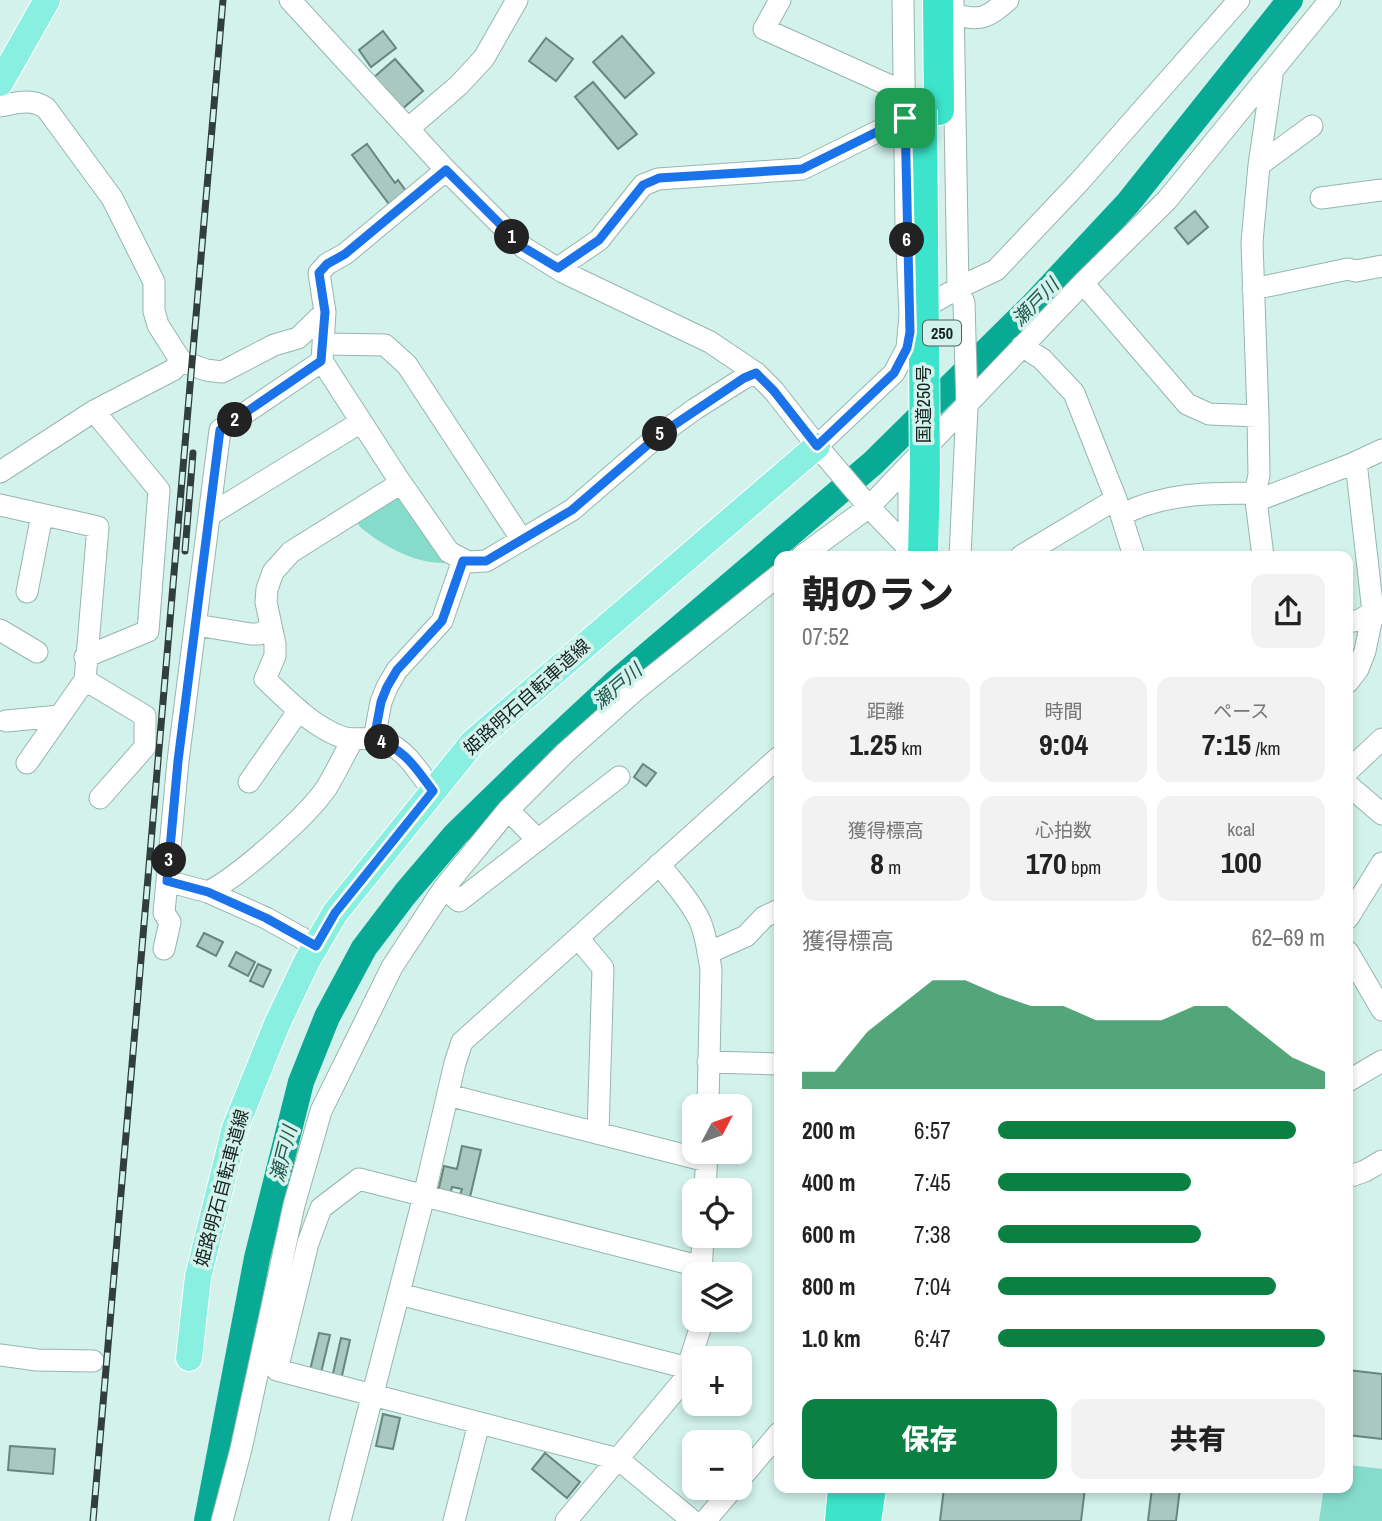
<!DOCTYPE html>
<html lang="ja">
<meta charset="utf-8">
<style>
body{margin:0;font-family:"Archivo Narrow","Noto Sans JP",sans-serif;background:#f2f2f2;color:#222;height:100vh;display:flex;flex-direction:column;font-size:26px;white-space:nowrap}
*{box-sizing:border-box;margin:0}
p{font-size:23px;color:#767676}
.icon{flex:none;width:38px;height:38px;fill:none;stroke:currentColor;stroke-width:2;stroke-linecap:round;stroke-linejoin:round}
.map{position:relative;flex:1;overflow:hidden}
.drawer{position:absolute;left:774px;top:551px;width:579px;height:942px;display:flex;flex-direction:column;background:#fff;border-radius:14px;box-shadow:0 4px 10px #0003}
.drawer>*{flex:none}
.needle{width:46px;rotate:49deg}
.controls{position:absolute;left:682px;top:1094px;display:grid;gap:14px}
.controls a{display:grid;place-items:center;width:70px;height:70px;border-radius:14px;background:#fff;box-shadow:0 4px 10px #0003;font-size:35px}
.pin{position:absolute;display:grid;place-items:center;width:60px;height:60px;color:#fff;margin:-30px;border-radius:14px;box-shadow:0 4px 10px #0006}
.km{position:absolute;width:35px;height:35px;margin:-18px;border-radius:50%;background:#222;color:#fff;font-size:19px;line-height:35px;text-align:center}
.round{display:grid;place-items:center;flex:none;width:74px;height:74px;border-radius:14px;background:#f2f2f2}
.overview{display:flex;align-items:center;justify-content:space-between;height:119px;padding:0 28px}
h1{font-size:38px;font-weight:800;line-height:52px}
.metrics{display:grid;grid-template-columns:repeat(3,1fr);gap:10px;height:119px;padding:7px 28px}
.metrics div{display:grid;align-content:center;border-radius:14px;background:#f2f2f2;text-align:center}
.metrics b{font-size:30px;font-weight:800}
.metrics small{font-size:19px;font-weight:400}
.metrics p{font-size:19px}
.chart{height:196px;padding:14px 28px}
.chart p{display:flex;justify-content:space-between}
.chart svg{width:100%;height:126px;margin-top:7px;fill:#0b8043;opacity:.7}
.action{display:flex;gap:14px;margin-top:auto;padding:14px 28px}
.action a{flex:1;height:80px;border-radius:14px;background:#0b8043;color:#fff;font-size:28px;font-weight:800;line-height:80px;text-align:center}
.action a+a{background:#f2f2f2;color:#222}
ul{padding:0 28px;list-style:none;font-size:23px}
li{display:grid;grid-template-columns:112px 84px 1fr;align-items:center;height:52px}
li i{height:18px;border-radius:9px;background:#0b8043}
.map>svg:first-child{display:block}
.green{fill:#86dccb}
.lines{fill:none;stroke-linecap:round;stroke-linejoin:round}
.river{stroke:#09aa95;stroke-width:26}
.building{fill:#a8c8c0;stroke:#67867f;stroke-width:2}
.minor-casing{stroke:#96b5ae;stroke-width:23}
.major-casing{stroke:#fff;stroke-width:28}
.highway-casing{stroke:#fff;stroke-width:32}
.minor{stroke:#fff;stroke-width:21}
.major{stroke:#89efe0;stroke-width:26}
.highway{stroke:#3be4cb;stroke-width:30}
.rail-casing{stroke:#303f3c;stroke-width:7}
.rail{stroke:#d2f2eb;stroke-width:4.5;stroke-dasharray:13;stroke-linecap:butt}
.highway-bridge-casing{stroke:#fff;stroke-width:32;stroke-linecap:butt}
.highway-bridge{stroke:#3be4cb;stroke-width:30}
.route-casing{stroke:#fff;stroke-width:14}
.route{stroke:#1a73e8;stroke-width:9}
.labels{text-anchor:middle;stroke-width:7;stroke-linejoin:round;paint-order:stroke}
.shield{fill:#d2f2eb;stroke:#4e605c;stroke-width:2}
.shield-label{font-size:16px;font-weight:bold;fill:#16221f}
.street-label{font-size:18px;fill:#16221f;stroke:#d2f2eb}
.water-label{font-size:19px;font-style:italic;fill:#1f564c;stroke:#d2f2eb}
</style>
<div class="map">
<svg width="1382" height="1521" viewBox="0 0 1382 1521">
<rect width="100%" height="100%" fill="#d2f2eb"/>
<path class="green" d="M392,495l11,3 43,65c-31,1 -63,-17 -86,-36l-5,-8z
M1350,1465l32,4v52h-63l5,-33h24v-22z"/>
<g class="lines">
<path class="river" d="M207,1521l50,-263 44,-176 26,-65 37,-69 41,-54 51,-60 71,-69 87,-81 259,-221 159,-157 96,-103 162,-203"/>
</g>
<path class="building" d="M383,31l13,17 -25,19 -12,-17z
M622,36l32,37 -29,25 -32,-36z
M546,38l27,21 -17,22 -27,-20z
M395,59l28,32 -22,19 -28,-32z
M593,82l44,52 -19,15 -43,-52z
M367,144l28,39 3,-3 8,11 -17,13 -37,-49z
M1195,211l13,16 -20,17 -13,-16z
M643,764l13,9 -10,13 -12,-9z
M204,933l19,9 -7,14 -19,-10z
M236,952l19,10 -7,14 -19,-10z
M258,964l13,6 -8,17 -13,-6z
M462,1146l19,4 -11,47 -10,-2 2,-6 -10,-2 -2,8 -12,-3 6,-26 13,3z
M319,1333l11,2 -9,38 -11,-3z
M341,1338l9,2 -9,40 -9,-2z
M1348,1370l34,4v65l-34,-4z
M383,1414l17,4 -7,31 -17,-3z
M10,1446l45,3 -2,25 -45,-4z
M545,1453l35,29 -13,16 -35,-29z
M944,1488h141l-4,33h-141z
M1152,1488h28l-4,33h-28z"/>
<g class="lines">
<defs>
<path id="minor" d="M290,0l156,170 77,77 40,25 147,70 46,31 18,18 43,55 52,61 47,49
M780,0l-16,29 140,63
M953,0l5,288 6,15 3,104 -7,149
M953,14c28,8 34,4 55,-14
M0,106c17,-3 31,-8 46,2l66,90 42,84v29l4,14 23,36
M409,128l50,-43 25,-27 33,-58
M1259,165l53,-39
M446,170l-101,84 -18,10 -8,9 6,39 -3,49 75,116 52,75 19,10 18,-1 86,-51 87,-75 36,-26 49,-31 12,-5
M1321,198l61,-8
M558,268l41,-28 44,-55 15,-6 144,-10 103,-51
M1083,283l104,121 22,10 49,2
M1253,289l95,-20 8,2 26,-5
M915,313l43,-25 38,-18 84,-89 159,-181
M323,344l62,1 22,20 115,175
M1022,346l20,13 32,34 42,106 18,57
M817,446l77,-73 13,-25 3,-33 -4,-88 -3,-227
M0,472l94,-61 79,-41 8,-9 25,9 16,2 52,-27 24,-7 27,-26
M401,483l-110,69 -18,20 -6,17 -1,13 9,42v12l-10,23c22,21 48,48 77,58 11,4 22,0 32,2 29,4 43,31 59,52
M1256,501l96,-37 30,-14
M0,505l98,22 -13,153 -58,83
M211,514l150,-92
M1121,515c43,-22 87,-22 134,-22
M909,551v-84
M802,556l67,-49 214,-224 84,-83 163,-200
M1021,556l95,-57
M1263,556l-8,-63 4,-18 -1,-59 -6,-174 7,-77 13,-89
M27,592l15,-77
M1348,622l12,-2 13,-8 7,2
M196,625l55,9h8l12,-6
M0,630l37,22
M85,657l63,-26 11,-141 -65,-79
M85,680l60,36v31l-45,51
M1348,682l10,-13 7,-18 8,-39 -17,-150
M6,721l54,-5
M374,739l7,-37 6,-15 10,-17 45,-49 21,-61
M1348,771l34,-32
M249,782l50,-72
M1348,785l34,29
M508,810l30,30
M659,864c14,18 30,35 40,55 7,14 9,34 12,50l-3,137
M167,881l41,11 58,26 50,28
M444,888l15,13 160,-124
M208,892c30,-15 100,-76 119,-105 9,-15 17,-32 26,-48
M1348,918l34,-55
M578,938l25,30 -5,164
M164,949l6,-27 -6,-9 14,-152 42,-331 102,-69
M1348,952l34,58
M708,953l38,-17 18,-19 15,-7
M708,1062l71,2
M1348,1081l34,-20
M448,1095l259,66
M1348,1177l17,-6 17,-10
M705,1190l2,-38
M701,1274l2,-38
M399,1294l289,74
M0,1355l37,5 56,1
M740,1479l39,-46
M222,1521l19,-72 53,-244 27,-94 71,-144 52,-79 64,-78 58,-58 72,-64 141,-113
M340,1521l84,-325 31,-133 7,-21 317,-285
M454,1521l25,-98
M566,1521l117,-140 17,-52v-9
M693,1521l-75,-62 -341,-89 31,-127 13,-35 38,-29 343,88
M705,1521l28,-33"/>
<path id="major" d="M0,83l47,-83
M189,1358l9,-81 37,-149 42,-104 30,-63 28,-48 138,-171 344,-296"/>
<path id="highway" d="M938,0l1,110
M840,1521l3,-33
M866,1521l5,-33"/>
</defs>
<use href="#minor" class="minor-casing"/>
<use href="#major" class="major-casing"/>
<use href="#highway" class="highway-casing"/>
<use href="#minor" class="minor"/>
<use href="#major" class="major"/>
<use href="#highway" class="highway"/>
<defs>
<path id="rail" d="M185,551l8,-98
M93,1521l130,-1521"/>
</defs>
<use href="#rail" class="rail-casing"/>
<use href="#rail" class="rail"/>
<defs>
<path id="highway-bridge" d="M922,110l3,362 -2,84"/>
</defs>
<use href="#highway-bridge" class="highway-bridge-casing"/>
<use href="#highway-bridge" class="highway-bridge"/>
</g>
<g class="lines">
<defs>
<path id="route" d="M905,118l5,214 -3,16 -13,25 -77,73 -43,-55 -18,-18 -12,5 -85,57 -87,75 -86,51h-23l-21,60 -45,49 -10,17 -6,15 -7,37c32,11 40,27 59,52l-98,122 -19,33 -50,-28 -58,-26 -41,-11 11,-120 42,-331 101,-69 4,-49 -6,-39 8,-9 18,-10 101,-84 77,77 35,21 41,-28 44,-55 16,-7 143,-9z"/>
</defs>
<use href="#route" class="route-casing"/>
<use href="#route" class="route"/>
</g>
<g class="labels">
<rect class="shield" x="923" y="320.5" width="38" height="25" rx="5"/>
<g class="shield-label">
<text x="942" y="339">250</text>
</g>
<g class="street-label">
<text transform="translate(924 404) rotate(-90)" y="6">国道250号</text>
<text transform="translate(527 697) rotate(-42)" y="6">姫路明石自転車道線</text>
<text transform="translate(222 1188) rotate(-75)" y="6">姫路明石自転車道線</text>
</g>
<g class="water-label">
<text transform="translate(1035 302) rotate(-46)" y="7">瀬戸川</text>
<text transform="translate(617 686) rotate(-41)" y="7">瀬戸川</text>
<text transform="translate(283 1154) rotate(-76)" y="7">瀬戸川</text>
</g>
</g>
</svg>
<div class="controls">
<a><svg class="needle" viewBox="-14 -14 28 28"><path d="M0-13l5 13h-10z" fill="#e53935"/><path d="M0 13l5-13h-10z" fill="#767676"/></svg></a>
<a><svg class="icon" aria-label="locate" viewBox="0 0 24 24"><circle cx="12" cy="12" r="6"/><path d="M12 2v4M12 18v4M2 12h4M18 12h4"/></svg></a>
<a><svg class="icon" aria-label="layers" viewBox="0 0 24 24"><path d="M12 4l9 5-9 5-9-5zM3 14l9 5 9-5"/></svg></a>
<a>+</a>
<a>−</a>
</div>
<div class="pin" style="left:905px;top:118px;background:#1e9e55"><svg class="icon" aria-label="arrive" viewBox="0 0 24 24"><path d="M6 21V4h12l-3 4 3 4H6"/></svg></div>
<b class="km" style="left:512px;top:237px">1</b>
<b class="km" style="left:235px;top:420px">2</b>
<b class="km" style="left:169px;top:860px">3</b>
<b class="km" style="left:382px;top:742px">4</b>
<b class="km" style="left:660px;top:434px">5</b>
<b class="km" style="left:907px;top:240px">6</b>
<section class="drawer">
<div class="overview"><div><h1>朝のラン</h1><p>07:52</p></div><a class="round"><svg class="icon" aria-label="share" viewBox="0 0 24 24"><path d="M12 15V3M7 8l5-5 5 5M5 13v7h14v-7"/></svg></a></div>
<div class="metrics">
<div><p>距離</p><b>1.25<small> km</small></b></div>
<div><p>時間</p><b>9:04</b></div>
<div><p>ペース</p><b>7:15<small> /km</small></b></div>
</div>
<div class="metrics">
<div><p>獲得標高</p><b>8<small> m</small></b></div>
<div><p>心拍数</p><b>170<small> bpm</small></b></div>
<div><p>kcal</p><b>100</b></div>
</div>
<div class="chart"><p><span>獲得標高</span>62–69 m</p>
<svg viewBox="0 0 160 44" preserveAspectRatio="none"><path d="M0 44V38L10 38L20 24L30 15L40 6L50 6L60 11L70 15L80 15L90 20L100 20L110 20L120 15L130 15L140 24L150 33L160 38V44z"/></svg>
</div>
<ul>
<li><b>200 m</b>6:57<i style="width:91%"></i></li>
<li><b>400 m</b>7:45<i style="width:59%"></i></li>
<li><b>600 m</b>7:38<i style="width:62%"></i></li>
<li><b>800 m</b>7:04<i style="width:85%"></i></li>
<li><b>1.0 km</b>6:47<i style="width:100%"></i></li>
</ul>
<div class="action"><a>保存</a><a>共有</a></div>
</section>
</div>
